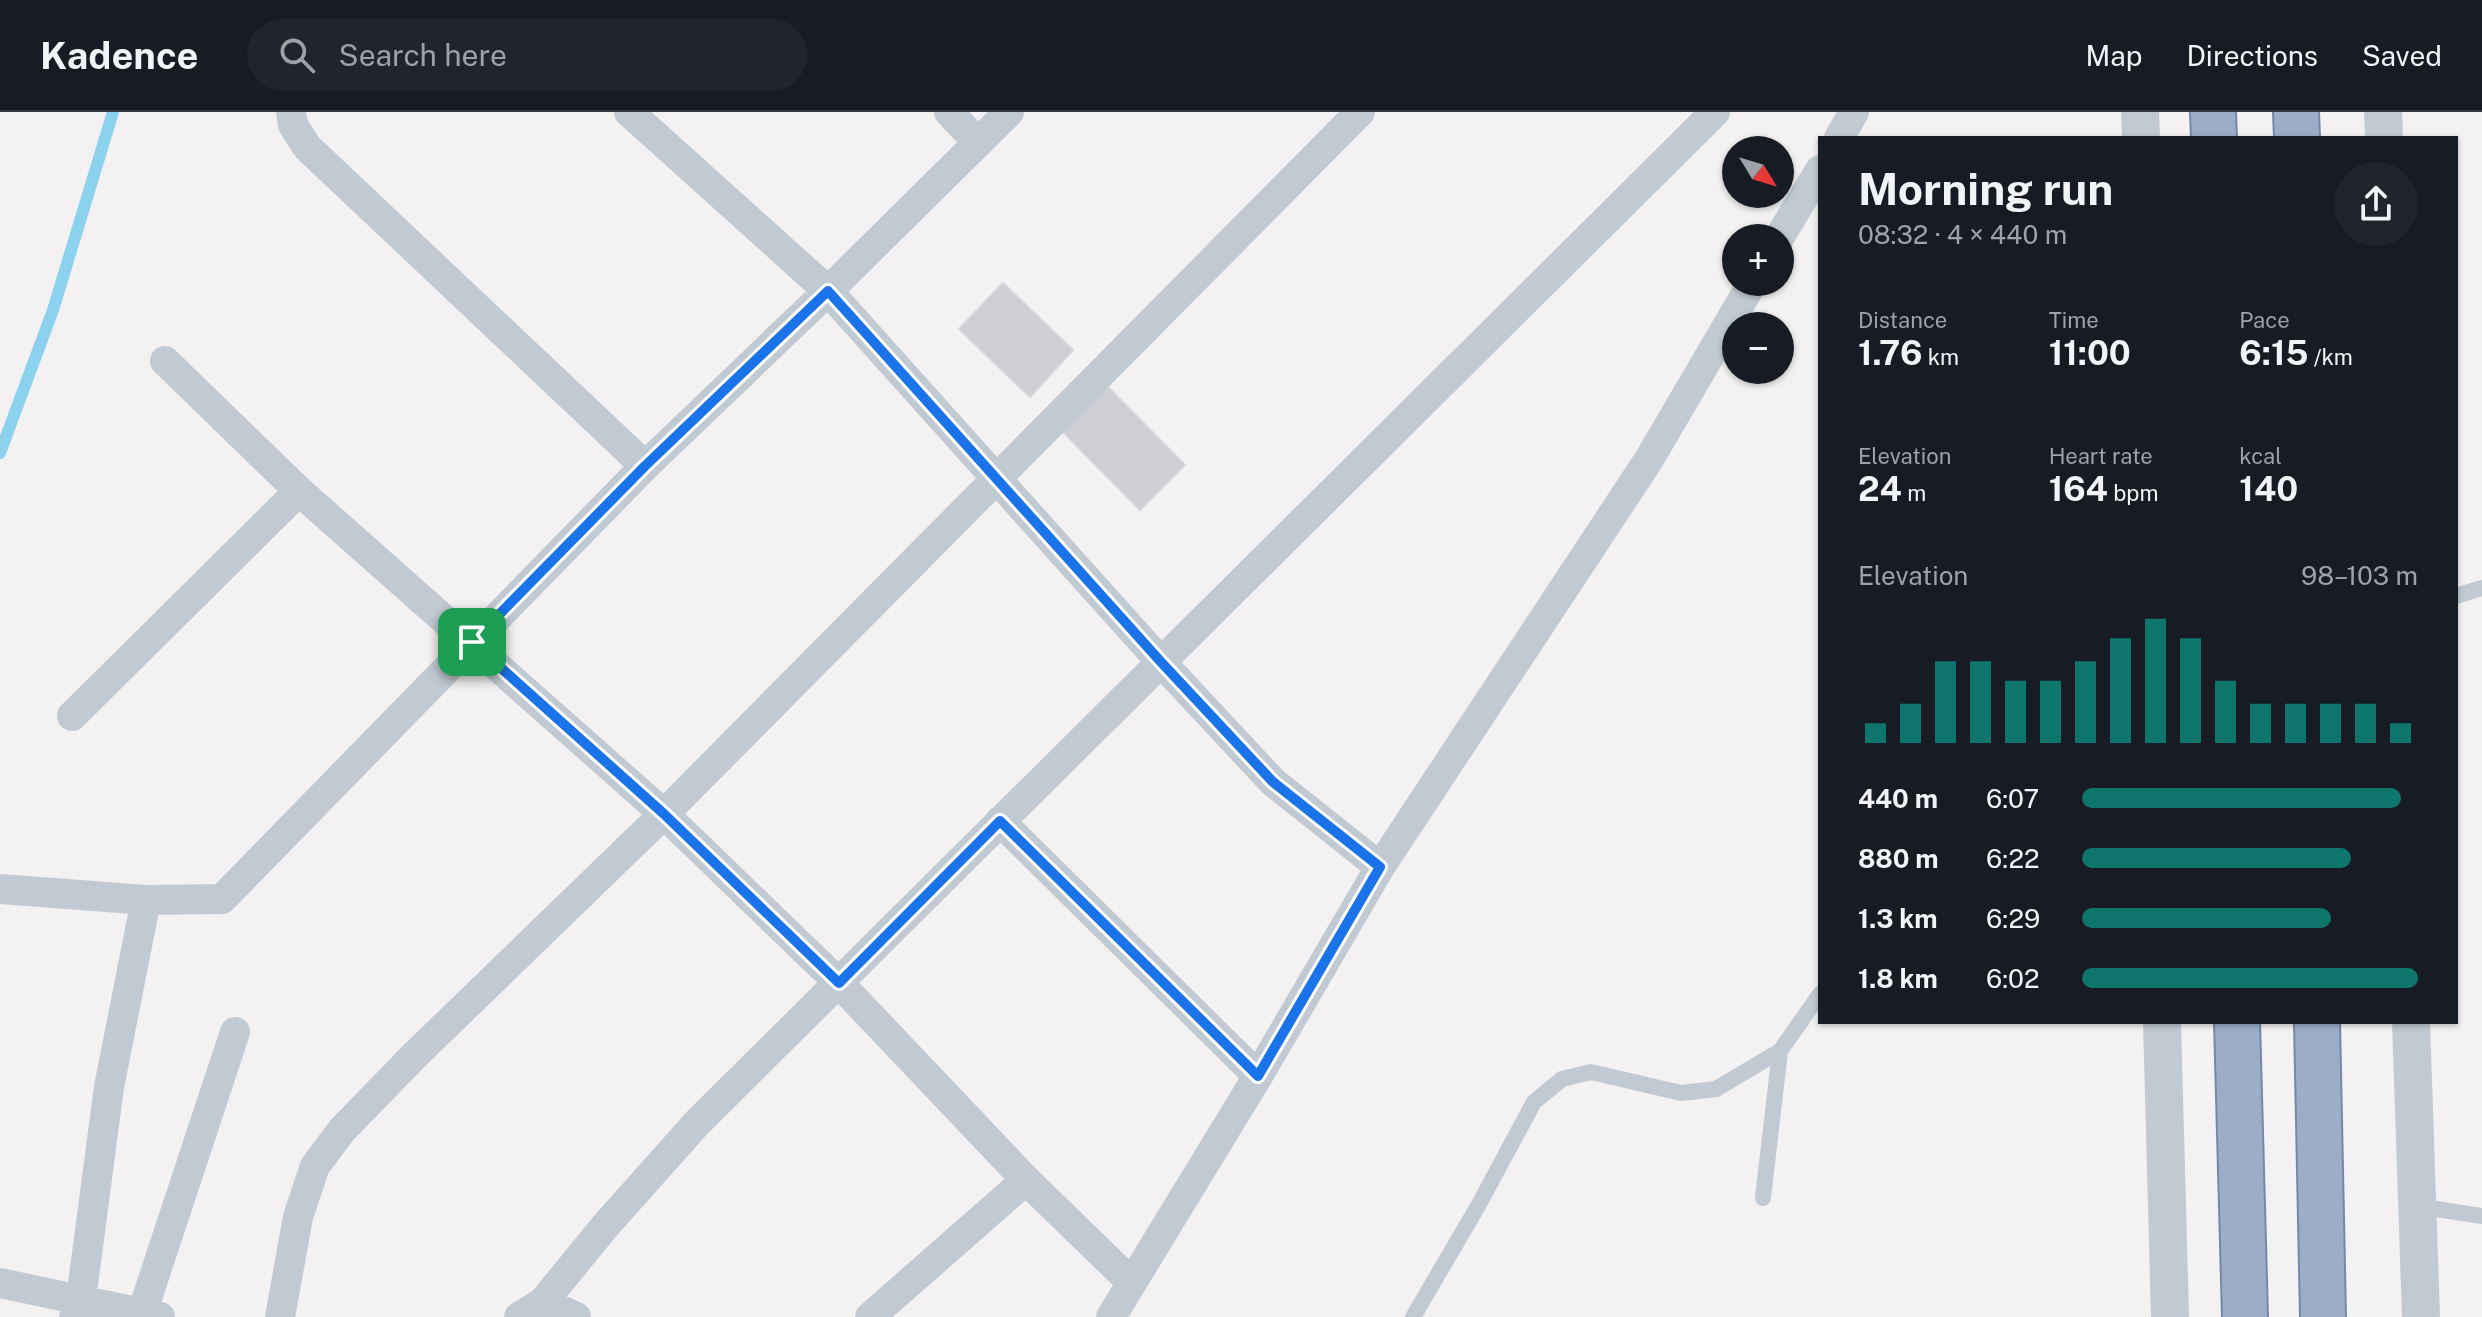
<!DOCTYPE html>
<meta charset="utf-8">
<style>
body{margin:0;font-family:"Public Sans",sans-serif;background:#20242c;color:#f1f3f6;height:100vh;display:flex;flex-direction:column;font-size:30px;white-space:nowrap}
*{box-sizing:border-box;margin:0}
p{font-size:26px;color:#9ea1a6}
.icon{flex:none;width:44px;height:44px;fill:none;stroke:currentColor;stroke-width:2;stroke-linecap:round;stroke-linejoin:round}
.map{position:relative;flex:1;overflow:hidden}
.details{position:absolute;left:1818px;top:24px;width:640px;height:888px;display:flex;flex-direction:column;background:#171b24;border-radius:0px;box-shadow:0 2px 6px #0004}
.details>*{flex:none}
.needle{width:52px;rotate:128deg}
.tools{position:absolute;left:1722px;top:24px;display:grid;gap:16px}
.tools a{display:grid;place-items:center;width:72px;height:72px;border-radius:50%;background:#171b24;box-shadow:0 2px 6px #0004;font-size:40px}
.pin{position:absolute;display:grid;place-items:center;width:68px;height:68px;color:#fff;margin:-34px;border-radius:16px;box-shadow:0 4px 12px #0006}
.round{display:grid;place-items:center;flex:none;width:84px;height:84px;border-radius:42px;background:#20242c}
.head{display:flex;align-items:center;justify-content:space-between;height:136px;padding:0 40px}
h1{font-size:44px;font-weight:700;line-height:60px}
.stats{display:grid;grid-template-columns:repeat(3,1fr);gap:12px;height:136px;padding:8px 40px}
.stats div{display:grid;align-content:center}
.stats b{font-size:34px;font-weight:700}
.stats small{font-size:22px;font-weight:400}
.stats p{font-size:22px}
.chart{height:224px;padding:16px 40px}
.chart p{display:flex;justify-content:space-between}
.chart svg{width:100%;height:144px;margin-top:8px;stroke:#0f766e;stroke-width:6}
ul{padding:0 40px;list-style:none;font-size:26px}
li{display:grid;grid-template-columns:128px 96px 1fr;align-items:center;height:60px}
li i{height:20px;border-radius:10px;background:#0f766e}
header{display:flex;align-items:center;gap:48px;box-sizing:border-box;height:112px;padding:0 40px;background:#171b24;border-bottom:2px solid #363941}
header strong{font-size:38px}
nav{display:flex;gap:44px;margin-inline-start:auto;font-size:28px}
.search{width:560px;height:72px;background:#20242c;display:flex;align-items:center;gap:20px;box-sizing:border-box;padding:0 28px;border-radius:44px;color:#9ea1a6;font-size:30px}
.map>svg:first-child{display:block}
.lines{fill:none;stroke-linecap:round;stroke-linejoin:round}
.stream{stroke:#8cd1ed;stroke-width:12}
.building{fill:#cdcfd5;stroke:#d5d6dc;stroke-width:2}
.trunk-casing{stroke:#7389ab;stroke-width:48}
.service{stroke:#c1cad2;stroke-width:16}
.minor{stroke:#c1cad2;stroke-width:30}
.tertiary{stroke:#c1cad2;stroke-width:38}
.trunk{stroke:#9caec7;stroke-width:44}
.route-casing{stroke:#fff;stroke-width:16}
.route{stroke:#1a73e8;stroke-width:10}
</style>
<header>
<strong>Kadence</strong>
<div class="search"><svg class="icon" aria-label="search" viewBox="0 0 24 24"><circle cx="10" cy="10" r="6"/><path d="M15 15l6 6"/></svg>Search here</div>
<nav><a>Map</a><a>Directions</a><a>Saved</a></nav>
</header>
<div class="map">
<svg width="2482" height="1205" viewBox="0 0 2482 1205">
<rect width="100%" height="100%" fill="#f3f1f1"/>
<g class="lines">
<path class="stream" d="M0,341l53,-143 60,-198"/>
</g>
<path class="building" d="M1003,171l70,67 -43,47 -71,-68z
M1105,272l80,81 -45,45 -80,-81z"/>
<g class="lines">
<defs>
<path id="trunk" d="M2213,0l1,26
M2296,0l1,26
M2237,910l8,295
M2317,910l6,295"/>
</defs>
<use href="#trunk" class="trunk-casing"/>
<path class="service" d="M2456,484l26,-8
M1763,1086l17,-147
M2417,1094l65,10
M1413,1205l65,-111 56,-104 28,-23 29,-7 90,21 35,-4 64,-38 40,-57"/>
<path class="minor" d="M291,0l2,13 14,22 338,319
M629,0l199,179 333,371 112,120 107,85
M949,0l29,31
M1839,26l15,-26
M1779,126l41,-68
M165,249l134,130 365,323 175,169 187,197 105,102
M72,604l227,-225
M1000,709l258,255
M0,777l146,11 76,-1 423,-433 183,-175 181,-179
M0,1171l160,34
M543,1190l33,15
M142,1201l93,-281
M74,1205l7,-18 28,-212 37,-187
M280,1205l18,-100 17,-51 27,-36 73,-75 249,-241 696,-702
M519,1205l24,-15 63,-77 91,-102 1018,-1011
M870,1205l156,-137
M1111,1205l147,-241 122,-209 268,-406 105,-179"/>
<path class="tertiary" d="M2140,0l1,26
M2383,0l1,26
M2162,910l8,295
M2411,910l10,295"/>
<use href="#trunk" class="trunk"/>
</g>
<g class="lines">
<defs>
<path id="route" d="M828,179l333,371 112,120 107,85 -122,209 -258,-255 -161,162 -175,-169 -192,-172 173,-176z"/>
</defs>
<use href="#route" class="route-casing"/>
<use href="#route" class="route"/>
</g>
</svg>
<div class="tools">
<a><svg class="needle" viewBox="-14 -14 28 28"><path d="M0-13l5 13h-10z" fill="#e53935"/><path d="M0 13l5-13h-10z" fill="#9ea1a6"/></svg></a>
<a>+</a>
<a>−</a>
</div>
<div class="pin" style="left:472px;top:530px;background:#1e9e55"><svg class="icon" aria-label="arrive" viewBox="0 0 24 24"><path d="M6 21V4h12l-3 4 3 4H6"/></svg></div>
<section class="details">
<div class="head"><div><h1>Morning run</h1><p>08:32 · 4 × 440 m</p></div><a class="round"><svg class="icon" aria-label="share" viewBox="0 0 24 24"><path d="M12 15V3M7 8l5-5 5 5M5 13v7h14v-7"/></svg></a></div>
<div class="stats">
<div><p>Distance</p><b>1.76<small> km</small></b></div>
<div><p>Time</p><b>11:00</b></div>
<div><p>Pace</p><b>6:15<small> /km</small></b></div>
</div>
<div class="stats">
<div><p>Elevation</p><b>24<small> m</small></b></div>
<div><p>Heart rate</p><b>164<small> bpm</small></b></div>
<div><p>kcal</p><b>140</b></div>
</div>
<div class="chart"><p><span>Elevation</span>98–103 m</p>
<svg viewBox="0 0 160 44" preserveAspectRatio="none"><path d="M5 44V38M15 44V32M25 44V19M35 44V19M45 44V25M55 44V25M65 44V19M75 44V12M85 44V6M95 44V12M105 44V25M115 44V32M125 44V32M135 44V32M145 44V32M155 44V38"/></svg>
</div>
<ul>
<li><b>440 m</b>6:07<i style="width:95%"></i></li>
<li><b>880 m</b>6:22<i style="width:80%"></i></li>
<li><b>1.3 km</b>6:29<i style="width:74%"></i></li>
<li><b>1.8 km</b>6:02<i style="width:100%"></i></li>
</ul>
</section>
</div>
